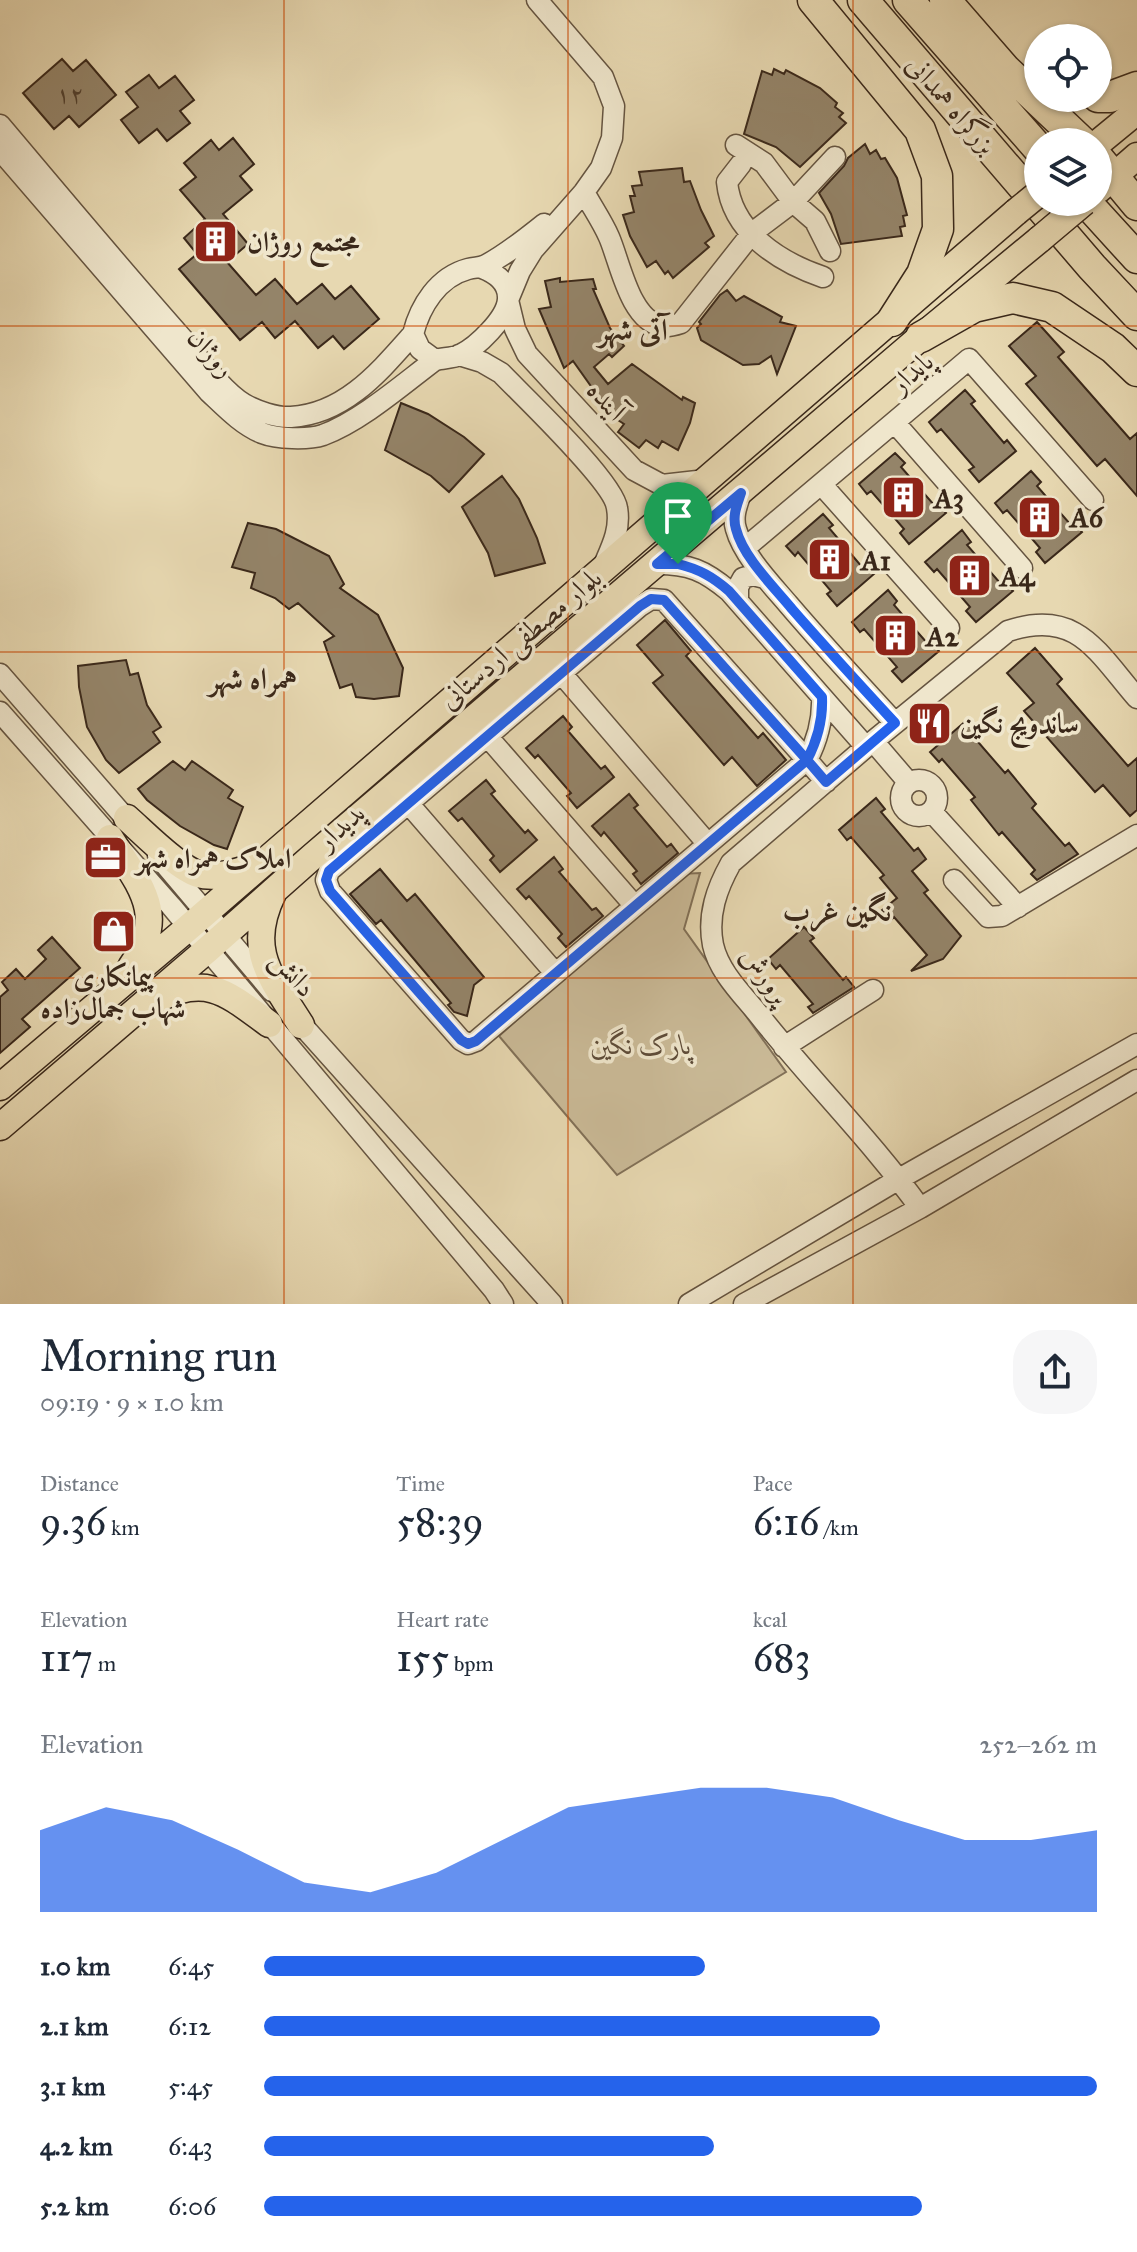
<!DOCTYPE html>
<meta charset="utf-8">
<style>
body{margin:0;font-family:"IM FELL Great Primer",Amiri,serif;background:#f6f6f7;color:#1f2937;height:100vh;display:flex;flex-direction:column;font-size:30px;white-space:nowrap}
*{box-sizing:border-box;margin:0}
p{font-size:26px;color:#747a83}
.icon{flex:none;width:44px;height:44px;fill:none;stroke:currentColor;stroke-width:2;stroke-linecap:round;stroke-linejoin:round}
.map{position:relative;height:1304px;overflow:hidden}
.details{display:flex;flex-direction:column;background:#fff;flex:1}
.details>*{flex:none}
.buttons{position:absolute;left:1024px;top:24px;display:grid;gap:16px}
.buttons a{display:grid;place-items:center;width:88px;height:88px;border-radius:50%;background:#fff;box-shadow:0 2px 6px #0004;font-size:40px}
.pin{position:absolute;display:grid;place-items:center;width:68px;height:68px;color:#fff;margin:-82px -34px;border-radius:50% 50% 50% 0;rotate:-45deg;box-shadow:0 0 8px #0007}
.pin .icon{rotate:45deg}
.round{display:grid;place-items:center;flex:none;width:84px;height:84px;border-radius:32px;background:#f6f6f7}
.overview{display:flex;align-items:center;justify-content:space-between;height:136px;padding:0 40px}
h1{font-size:44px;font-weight:600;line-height:60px}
.figures{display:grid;grid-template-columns:repeat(3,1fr);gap:12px;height:136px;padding:8px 40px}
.figures div{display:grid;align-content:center}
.figures b{font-size:40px;font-weight:600}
.figures small{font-size:22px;font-weight:400}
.figures p{font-size:22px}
.chart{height:224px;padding:16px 40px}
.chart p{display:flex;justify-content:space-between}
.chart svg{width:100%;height:144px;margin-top:8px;fill:#2563eb;opacity:.7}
ul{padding:0 40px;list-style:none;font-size:26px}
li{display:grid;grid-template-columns:128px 96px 1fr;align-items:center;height:60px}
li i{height:20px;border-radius:10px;background:#2563eb}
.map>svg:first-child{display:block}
.green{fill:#caba97;stroke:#827158;stroke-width:2}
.building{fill:#948469;stroke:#3a281a;stroke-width:2}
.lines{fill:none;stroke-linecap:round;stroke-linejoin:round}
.minor-casing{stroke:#655440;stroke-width:23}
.major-casing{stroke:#3a281a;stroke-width:29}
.highway-casing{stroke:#3a281a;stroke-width:33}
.minor{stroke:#efe6cc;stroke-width:20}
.major{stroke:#e7d8b1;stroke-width:26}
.highway{stroke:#e7d8b1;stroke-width:30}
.major-bridge-casing{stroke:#3a281a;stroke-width:29;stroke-linecap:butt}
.major-bridge{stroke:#e7d8b1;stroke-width:26}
.route-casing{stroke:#fff;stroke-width:16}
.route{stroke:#2563eb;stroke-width:10}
.grid{fill:none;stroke:#ce520e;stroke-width:2;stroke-opacity:0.55}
.labels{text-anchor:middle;stroke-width:7;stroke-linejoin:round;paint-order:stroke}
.number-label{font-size:24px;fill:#503f2e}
.street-label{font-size:28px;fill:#3a281a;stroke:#efe6cc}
.poi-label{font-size:28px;font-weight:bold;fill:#3a281a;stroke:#efe6cc;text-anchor:start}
.park-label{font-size:28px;font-style:italic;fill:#5e4c39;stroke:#efe6cc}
.neighbourhood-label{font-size:30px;font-weight:bold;fill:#3a281a;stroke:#efe6cc}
</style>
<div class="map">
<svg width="1137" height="1304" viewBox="0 0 1137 1304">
<rect width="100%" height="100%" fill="#e7d8b1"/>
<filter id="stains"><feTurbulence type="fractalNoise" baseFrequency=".0025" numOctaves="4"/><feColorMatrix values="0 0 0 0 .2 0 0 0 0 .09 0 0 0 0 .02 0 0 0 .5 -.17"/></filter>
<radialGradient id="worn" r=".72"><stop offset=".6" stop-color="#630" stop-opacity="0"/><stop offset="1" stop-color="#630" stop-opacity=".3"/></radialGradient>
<path class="green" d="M700,873l-16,56 102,143 -169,103 -118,-139 181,-162z"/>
<path class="building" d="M62,59l11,12 13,-11 30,35 -37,32 -10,-11 -15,13 -31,-36z
M774,69l10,5 2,-4 34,18 17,15 -2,4 8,6 -4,4 7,6 -46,44 -24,-20 -32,-13 18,-63 10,4z
M149,75l10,13 16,-12 19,24 -14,11 10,12 -23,18 -10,-12 -18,14 -18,-23 17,-13 -12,-15z
M233,138l21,26 -14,12 12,14 -29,24 25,30 -21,18 29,33 19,-16 22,25 25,-20 13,15 16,-13 28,33 -35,30 -11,-13 -15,12 -23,-27 -20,17 -13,-16 -22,18 -61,-71 18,-15 -13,-16 21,-19 -25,-29 16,-13 -12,-14 27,-23 8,10z
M865,144l5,10 6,-4 5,9 4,-1 12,20 10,37 -4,1 2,10 -5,1 2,9 -61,8 -10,-30 -12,-21 25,-27 4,-8z
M682,168l2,14 6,-1 11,29 13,26 -9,7 4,4 -36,31 -5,-7 -3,3 -9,-13 -9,6 -17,-31 -7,-21 11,-3 -4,-16h5l-3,-10 10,-1 -3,-13z
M560,278v4l33,-3 3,10h-3l17,39 14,18 -12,11 -3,-3 -15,13 14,17 24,-20 50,36 1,-3 12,6 -5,20 -12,27 -16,-9 -4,7 -12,-8 -7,8 -21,-16 6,-8 -14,-9 3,-6 -19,-16 1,-1 -22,-31 -9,7 -25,-59 12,-2 -6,-26z
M727,290l9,11 8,-5 38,21 -2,5 16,4 -19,48 -6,-18 -12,8 -16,1 -42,-25 -4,-12 4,-4 -2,-2 21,-27z
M1037,322l27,30 -6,5 72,82 7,-6v63l-32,-37 -8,7 -71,-82 10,-8 -27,-30z
M965,390l10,11 -4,3 33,39 3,-3 9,11 -37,31 -10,-12 5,-3 -33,-38 -4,3 -8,-10z
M401,403l27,11 36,23 20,17 -35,38 -18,-16 -46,-26z
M895,453l10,10 -4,4 33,38 3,-2 9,10 -37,31 -9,-11 4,-4 -33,-38 -4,3 -8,-10z
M1031,471l10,11 -4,4 33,38 3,-3 9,11 -37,31 -9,-11 4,-4 -33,-38 -4,3 -8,-10z
M502,476l17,23 18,39 8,25 -50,13 -7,-23 -26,-46z
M823,514l10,11 -4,3 33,39 3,-3 9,10 -37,32 -10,-12 4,-3 -33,-39 -3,4 -9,-10z
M248,523l28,6 53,27 15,28 -4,4 38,27 25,53 -4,28 -25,3 -18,-2 -4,-13 -12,4 -16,-46 10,-6 -36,-33 -9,6 -14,-11 -24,-10 4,-15 -23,-6z
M962,530l9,12 -4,3 33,38 4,-2 9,10 -37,31 -10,-11 4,-4 -33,-38 -3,3 -9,-10z
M888,590l9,11 -3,4 33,38 3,-3 9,11 -37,31 -10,-11 5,-4 -33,-38 -4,3 -8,-10z
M665,620l26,31 -5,5 72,82 5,-5 23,27 -29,26 -25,-29 -8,8 -71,-82 10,-8 -26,-30z
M1035,648l27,31 -5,5 71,82 9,-8v52l-7,6 -27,-31 -8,7 -71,-81 10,-8 -27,-30z
M126,660l4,15 8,-2 9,32 14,22 -8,5 7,10 -41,31 -13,-13 -19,-33 -8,-40 -1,-21z
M563,716l9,11 -4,4 33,38 4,-3 9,11 -37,31 -10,-12 4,-3 -33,-38 -3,3 -9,-10z
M967,720l9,11 -4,4 33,38 3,-3 28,34 -4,4 33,38 4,-3 9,11 -41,26 -6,-6 4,-4 -33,-38 -3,3 -28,-35 4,-3 -33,-38 -3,3 -9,-10z
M173,761l12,9 7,-9 41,29 -5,8 15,9 -16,42 -13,-4 -34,-19 -33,-26 -9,-11z
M486,780l9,11 -4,3 34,39 3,-3 9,10 -37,32 -10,-12 4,-4 -32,-38 -4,3 -9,-10z
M629,794l9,11 -4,3 33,39 4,-3 7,9 -37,31 -8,-10 4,-3 -33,-39 -3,4 -9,-10z
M876,798l9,11 -4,3 33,39 4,-3 8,11 -14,12 16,19 -4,3 37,43 -18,23 -32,12 16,-16 -33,-38 -3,3 -9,-10 15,-12 -17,-20 4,-3 -33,-38 -4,3 -8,-10z
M554,857l9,12 -4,3 33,38 4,-2 7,8 -37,31 -8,-9 4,-4 -33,-38 -3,3 -9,-10z
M380,869l27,32 8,-7 69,83 -10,8 -7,31 -13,-4 -6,-7 3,-2 -70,-83 -5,4 -26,-30z
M804,927l10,11 -4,3 33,39 3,-3 8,10 -41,26 -5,-6 5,-3 -33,-39 -4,4 -8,-10z
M52,937l28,31 -58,51 8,8 -30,26v-56l8,-7 -6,-8 14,-13 9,10 21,-20 -8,-9z"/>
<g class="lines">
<defs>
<path id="minor" d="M537,0l66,77 11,29 -2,32 -11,30 -17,24 -51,58 -13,21 -12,29 7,29 12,25 107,116 28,15 44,-5
M0,125c60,71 120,143 182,213 16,19 41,54 62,66 12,7 33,14 47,13 54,-3 89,-46 122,-83
M736,145l28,18 29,39 22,19 15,30
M0,150l209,242c16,15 33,33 53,41 15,6 46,7 61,2 38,-14 80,-51 112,-75
M741,164l-14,18c5,50 52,80 96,95
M584,192c8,15 18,29 25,45 11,25 21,84 53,89 7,1 13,-1 19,-3l71,-90 41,-31 42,-45
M482,268c13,5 27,14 26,31 -1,19 -31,48 -48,56 -7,3 -17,3 -25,5l-15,-11 -7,-15c7,-28 25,-57 55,-65 7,-2 12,-1 18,-4 21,-11 39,-26 58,-41
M459,355l23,7 19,11c23,24 113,109 116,135 4,22 -6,40 -14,59
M895,423l127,145
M822,485l127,143
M741,493c-4,12 -9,23 -5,36 7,26 35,55 52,75 35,41 71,80 107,119
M745,548l224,-189 124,141
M657,564c32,0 47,6 72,27l137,156
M738,600v-13l5,-9 10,-3 12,3
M561,673l146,170
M0,674l135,155
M822,697c1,23 -4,42 -15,63l-331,281 -8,3 -7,-4 -131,-149 -4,-11 3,-9 311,-265 11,-7 13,1 143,160 19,22
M0,712l171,194 323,384 9,14
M487,736l147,169
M873,741l36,42
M901 798a18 18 0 1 1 36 0a18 18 0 1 1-36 0Z
M408,803l147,170
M932,812l86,95
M158,856l114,135
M954,880l34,37 14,-1 135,-81
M293,1015l259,289
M784,1047l89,-57
M920,1208c-49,-68 -109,-127 -161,-193 -17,-21 -40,-43 -46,-70 -6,-30 4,-57 18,-82l135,-116 142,-116c69,-23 89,21 129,67
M689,1304l210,-125 238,-135
M744,1304l176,-96 217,-128"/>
<path id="major" d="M1098,143l39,-32
M1098,190l39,-34
M127,818c17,15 51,50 71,56 18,5 39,-2 57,-8
M110,838c29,47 59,76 21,129
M273,893c-28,57 -2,84 28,132
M158,999c50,-26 71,-4 111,25
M0,1087l189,-160 827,-715
M0,1127l207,-177 106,-94 608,-519 119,-98"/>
<path id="highway" d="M813,0l107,130 17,46 1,53 -16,45 -30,47
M863,0l229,267 45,48
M908,0l130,148
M945,0l61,70 76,72
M1098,97h12l27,-10
M1098,158l39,47
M1086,202l51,56
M921,337l53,-30 39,-9 39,9 61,41 24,23"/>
</defs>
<use href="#minor" class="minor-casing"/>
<use href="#major" class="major-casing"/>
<use href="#highway" class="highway-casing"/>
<use href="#minor" class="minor"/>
<use href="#major" class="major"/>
<use href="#highway" class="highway"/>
<defs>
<path id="major-bridge" d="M1016,212l22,-18
M1040,239l44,-37"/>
</defs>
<use href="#major-bridge" class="major-bridge-casing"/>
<use href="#major-bridge" class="major-bridge"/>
</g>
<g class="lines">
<defs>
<path id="route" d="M678,564c21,5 35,13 51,27l93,106c1,23 -4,42 -15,63l-331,281 -8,3 -7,-4 -131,-149 -4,-11 3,-9 311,-265 11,-7 13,1 143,160 19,22 69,-59c-35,-38 -69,-75 -103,-114 -18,-22 -49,-52 -56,-80 -4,-13 1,-24 5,-36l-84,71h21"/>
</defs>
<use href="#route" class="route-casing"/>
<use href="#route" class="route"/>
</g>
<path class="grid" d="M284,0v1304M568,0v1304M853,0v1304M0,326h1137M0,652h1137M0,978h1137"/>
<defs>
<symbol id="building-square" viewBox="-11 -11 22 22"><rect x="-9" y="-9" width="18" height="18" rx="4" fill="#8f2418" stroke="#efe6cc"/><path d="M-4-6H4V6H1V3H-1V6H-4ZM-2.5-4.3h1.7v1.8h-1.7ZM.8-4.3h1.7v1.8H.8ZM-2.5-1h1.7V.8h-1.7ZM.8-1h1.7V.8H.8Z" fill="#fff"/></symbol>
<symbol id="restaurant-square" viewBox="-11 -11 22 22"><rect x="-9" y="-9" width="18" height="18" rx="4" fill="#8f2418" stroke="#efe6cc"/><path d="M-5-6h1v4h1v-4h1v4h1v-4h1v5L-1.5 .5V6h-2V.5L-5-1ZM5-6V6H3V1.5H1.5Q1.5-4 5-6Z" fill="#fff"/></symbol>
<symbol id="office-square" viewBox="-11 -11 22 22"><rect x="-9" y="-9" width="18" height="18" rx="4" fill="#8f2418" stroke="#efe6cc"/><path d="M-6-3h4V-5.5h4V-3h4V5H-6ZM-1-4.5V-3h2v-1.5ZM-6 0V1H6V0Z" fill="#fff"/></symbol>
<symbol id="shop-square" viewBox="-11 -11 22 22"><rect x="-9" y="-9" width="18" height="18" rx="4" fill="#8f2418" stroke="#efe6cc"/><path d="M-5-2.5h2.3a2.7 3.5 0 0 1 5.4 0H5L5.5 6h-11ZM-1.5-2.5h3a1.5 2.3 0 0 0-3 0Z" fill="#fff"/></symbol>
</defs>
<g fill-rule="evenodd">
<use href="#building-square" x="190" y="216" width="51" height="51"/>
<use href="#building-square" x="878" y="472" width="51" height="51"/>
<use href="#building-square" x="1014" y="492" width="51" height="51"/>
<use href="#building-square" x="804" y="534" width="51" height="51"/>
<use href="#building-square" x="944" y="550" width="51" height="51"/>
<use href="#building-square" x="870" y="610" width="51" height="51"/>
<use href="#restaurant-square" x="904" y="698" width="51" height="51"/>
<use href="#office-square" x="80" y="832" width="51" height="51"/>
<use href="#shop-square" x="88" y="906" width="51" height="51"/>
</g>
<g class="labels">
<g class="number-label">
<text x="70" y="102">۱۲</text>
</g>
<g class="street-label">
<text transform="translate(952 104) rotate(49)" y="10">بزرگراه همدانی</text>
<text transform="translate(212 352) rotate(48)" y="10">روژان</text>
<text transform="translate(911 372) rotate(-41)" y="10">پایدار</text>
<text transform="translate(607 400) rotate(47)" y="10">آینده</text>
<text transform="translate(520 638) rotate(-40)" y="10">بلوار مصطفی اردستانی</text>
<text transform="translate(340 826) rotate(-42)" y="10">پدیدار</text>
<text transform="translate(294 973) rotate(49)" y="10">دانش</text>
<text transform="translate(766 975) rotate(54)" y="10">پرورش</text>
</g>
<g class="poi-label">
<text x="247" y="251">مجتمع روژان</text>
<text x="934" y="508">A3</text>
<text x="1070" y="527">A6</text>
<text x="861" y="570">A1</text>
<text x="1000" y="586">A4</text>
<text x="926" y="646">A2</text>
<text x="960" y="733">ساندویج نگین</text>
<text x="136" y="868">املاک همراه شهر</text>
<text x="113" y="986" text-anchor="middle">پیمانکاری<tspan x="113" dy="32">شهاب جمال‌زاده</tspan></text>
</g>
<g class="park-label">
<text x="641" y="1054">پارک نگین</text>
</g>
<g class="neighbourhood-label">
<text x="633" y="340">آتی شهر</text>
<text x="253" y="689">همراه شهر</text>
<text x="837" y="921">نگین غرب</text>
</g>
</g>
<rect width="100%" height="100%" filter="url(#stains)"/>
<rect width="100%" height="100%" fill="url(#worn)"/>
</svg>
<div class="buttons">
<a><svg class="icon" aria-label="locate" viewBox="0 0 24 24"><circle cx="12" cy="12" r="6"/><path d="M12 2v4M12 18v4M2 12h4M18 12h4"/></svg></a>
<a><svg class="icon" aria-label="layers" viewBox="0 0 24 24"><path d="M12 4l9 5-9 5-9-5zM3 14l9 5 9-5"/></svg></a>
</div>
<div class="pin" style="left:678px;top:564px;background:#1e9e55"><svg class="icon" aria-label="arrive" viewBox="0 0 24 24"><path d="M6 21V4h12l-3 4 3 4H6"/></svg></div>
</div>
<section class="details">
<div class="overview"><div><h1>Morning run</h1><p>09:19 · 9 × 1.0 km</p></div><a class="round"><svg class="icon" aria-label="share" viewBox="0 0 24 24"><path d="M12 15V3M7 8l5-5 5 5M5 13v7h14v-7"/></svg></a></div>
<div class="figures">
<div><p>Distance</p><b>9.36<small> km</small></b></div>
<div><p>Time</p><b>58:39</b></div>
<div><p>Pace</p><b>6:16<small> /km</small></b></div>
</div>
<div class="figures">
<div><p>Elevation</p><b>117<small> m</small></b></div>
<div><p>Heart rate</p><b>155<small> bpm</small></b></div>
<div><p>kcal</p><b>683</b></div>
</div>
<div class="chart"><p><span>Elevation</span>252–262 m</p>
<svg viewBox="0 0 160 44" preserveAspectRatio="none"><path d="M0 44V19L10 12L20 16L30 25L40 35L50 38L60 32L70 22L80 12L90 9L100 6L110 6L120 9L130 16L140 22L150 22L160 19V44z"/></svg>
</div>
<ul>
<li><b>1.0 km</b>6:45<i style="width:53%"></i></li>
<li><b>2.1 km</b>6:12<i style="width:74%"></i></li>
<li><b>3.1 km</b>5:45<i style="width:100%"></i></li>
<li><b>4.2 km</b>6:43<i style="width:54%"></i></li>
<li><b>5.2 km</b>6:06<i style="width:79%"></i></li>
</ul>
</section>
